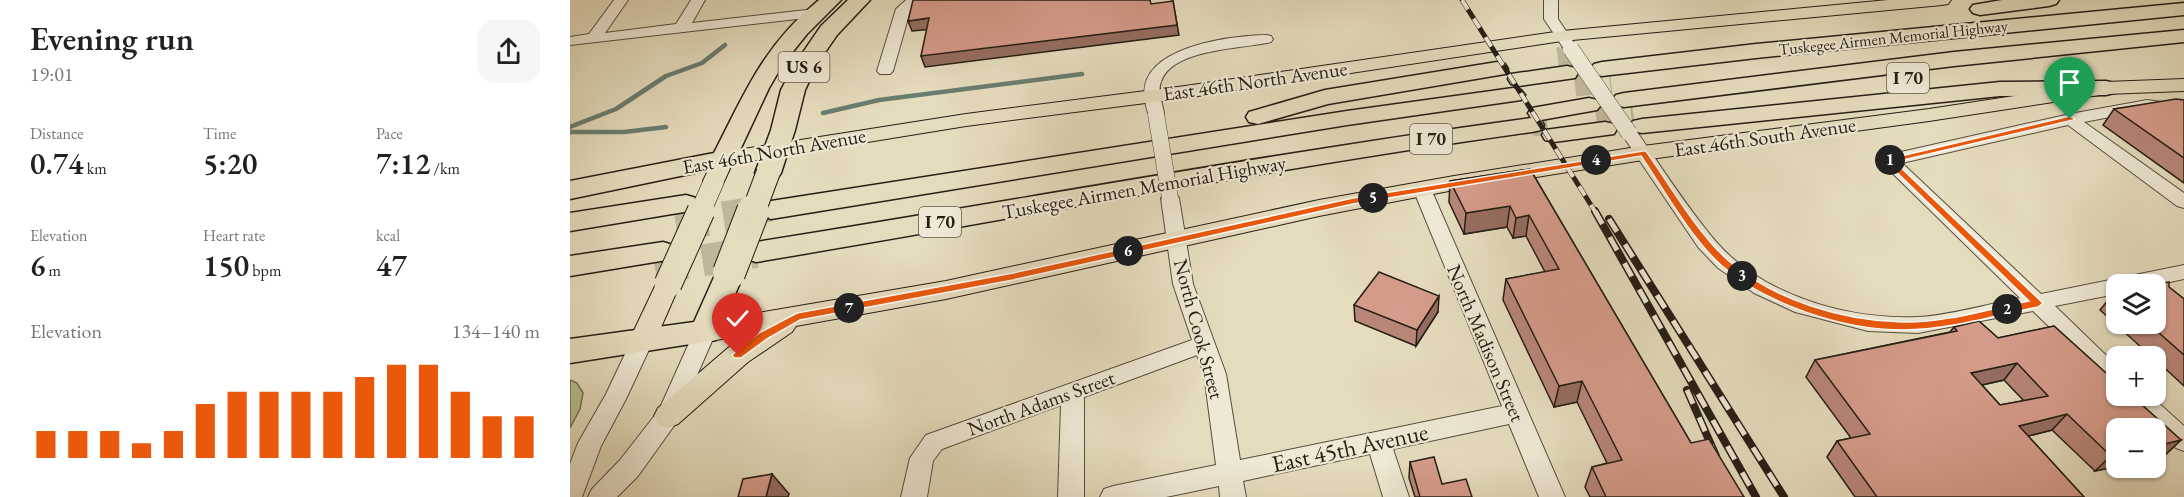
<!DOCTYPE html>
<meta charset="utf-8">
<style>
body{margin:0;font-family:"EB Garamond",serif;background:#f6f6f6;color:#202124;height:100vh;display:flex;flex-direction:column;font-size:22px;white-space:nowrap}
*{box-sizing:border-box;margin:0}
p{font-size:20px;color:#757577}
.icon{flex:none;width:33px;height:33px;fill:none;stroke:currentColor;stroke-width:2;stroke-linecap:round;stroke-linejoin:round}
.map{position:relative;flex:1;overflow:hidden}
.panel{display:flex;flex-direction:column;background:#fff;width:570px}
.panel>*{flex:none}
.tools{position:absolute;left:1536px;top:274px;display:grid;gap:12px}
.tools a{display:grid;place-items:center;width:60px;height:60px;border-radius:12px;background:#fff;box-shadow:0 2px 4px #0004;font-size:30px}
.pin{position:absolute;display:grid;place-items:center;width:51px;height:51px;color:#fff;margin:-62px -26px;border-radius:50% 50% 50% 0;rotate:-45deg;box-shadow:0 0 6px #0007}
.pin .icon{rotate:45deg}
.km{position:absolute;width:30px;height:30px;margin:-15px;border-radius:50%;background:#222;color:#fff;font-size:16px;line-height:30px;text-align:center}
.round{display:grid;place-items:center;flex:none;width:63px;height:63px;border-radius:18px;background:#f6f6f6}
.overview{display:flex;align-items:center;justify-content:space-between;height:102px;padding:0 30px}
h1{font-size:33px;font-weight:600;line-height:45px}
.figures{display:grid;grid-template-columns:repeat(3,1fr);gap:9px;height:102px;padding:6px 30px}
.figures div{display:grid;align-content:center}
.figures b{font-size:30px;font-weight:600}
.figures small{font-size:16px;font-weight:400}
.figures p{font-size:16px}
.chart{height:168px;padding:12px 30px}
.chart p{display:flex;justify-content:space-between}
.chart svg{width:100%;height:108px;margin-top:6px;stroke:#ea580c;stroke-width:6}
main{display:flex;flex:1;min-height:0}
.map>svg:first-child{display:block}
.green{fill:#b9bf8e;stroke:#6f6e52;stroke-width:1.5}
.lines{fill:none;stroke-linecap:round;stroke-linejoin:round}
.stream{stroke:#697d70;stroke-width:4.5}
.highway-tunnel-far1{stroke:#bfb69b;stroke-width:23;stroke-dasharray:23 12;stroke-linecap:butt}
.highway-tunnel{stroke:#bfb69b;stroke-width:32;stroke-dasharray:32 16;stroke-linecap:butt}
.minor-casing{stroke:#554e3f;stroke-width:2}
.major-casing{stroke:#251e15;stroke-width:2}
.highway-casing{stroke:#251e15;stroke-width:3}
.minor{fill:#eee8d4;fill-rule:evenodd}
.major{fill:#e5dcbd;fill-rule:evenodd}
.highway{fill:#e5dcbd;fill-rule:evenodd}
.rail-far1-casing{stroke:#251e15;stroke-width:5}
.rail-casing{stroke:#251e15;stroke-width:8}
.rail-far1{stroke:#eee8d4;stroke-width:4;stroke-dasharray:11;stroke-linecap:butt}
.rail{stroke:#eee8d4;stroke-width:5;stroke-dasharray:15;stroke-linecap:butt}
.minor-bridge-casing{stroke:#554e3f;stroke-width:17;stroke-linecap:butt}
.major-bridge-far1-casing{stroke:#251e15;stroke-width:21;stroke-linecap:butt}
.major-bridge-casing{stroke:#251e15;stroke-width:29;stroke-linecap:butt}
.highway-bridge-far1-casing{stroke:#251e15;stroke-width:25;stroke-linecap:butt}
.highway-bridge-casing{stroke:#251e15;stroke-width:34;stroke-linecap:butt}
.minor-bridge{stroke:#eee8d4;stroke-width:16}
.major-bridge-far1{stroke:#e5dcbd;stroke-width:20}
.major-bridge{stroke:#e5dcbd;stroke-width:27}
.highway-bridge-far1{stroke:#e5dcbd;stroke-width:23}
.highway-bridge{stroke:#e5dcbd;stroke-width:32}
.wall{fill:#b88678;stroke:#251e15;stroke-width:1.5;fill-rule:evenodd}
.shaded-wall{fill:#966d61;stroke:#251e15;stroke-width:1.5}
.building{fill:#d69c8b;stroke:#251e15;stroke-width:1.5;fill-rule:evenodd}
.route{fill:#ea580c;stroke:#fff;stroke-width:1.5}
.labels{text-anchor:middle;stroke-width:4.5;stroke-linejoin:round;paint-order:stroke}
.far-street-label{font-size:16px;fill:#251e15;stroke:#eee8d4}
.shield{fill:#eee8d4;stroke:#615b4e;stroke-width:1.5}
.shield-label{font-size:18px;font-weight:bold;fill:#251e15}
.street-label{font-size:20px;fill:#251e15;stroke:#eee8d4}
.near-street-label{font-size:24px;fill:#251e15;stroke:#eee8d4}
</style>
<main>
<section class="panel">
<div class="overview"><div><h1>Evening run</h1><p>19:01</p></div><a class="round"><svg class="icon" aria-label="share" viewBox="0 0 24 24"><path d="M12 15V3M7 8l5-5 5 5M5 13v7h14v-7"/></svg></a></div>
<div class="figures">
<div><p>Distance</p><b>0.74<small> km</small></b></div>
<div><p>Time</p><b>5:20</b></div>
<div><p>Pace</p><b>7:12<small> /km</small></b></div>
</div>
<div class="figures">
<div><p>Elevation</p><b>6<small> m</small></b></div>
<div><p>Heart rate</p><b>150<small> bpm</small></b></div>
<div><p>kcal</p><b>47</b></div>
</div>
<div class="chart"><p><span>Elevation</span>134–140 m</p>
<svg viewBox="0 0 160 44" preserveAspectRatio="none"><path d="M5 44V33M15 44V33M25 44V33M35 44V38M45 44V33M55 44V22M65 44V17M75 44V17M85 44V17M95 44V17M105 44V11M115 44V6M125 44V6M135 44V17M145 44V27M155 44V27"/></svg>
</div>
</section>
<div class="map">
<svg width="1614" height="497" viewBox="0 0 1614 497">
<rect width="100%" height="100%" fill="#e5dcbd"/>
<filter id="stains"><feTurbulence type="fractalNoise" baseFrequency=".00333" numOctaves="4"/><feColorMatrix values="0 0 0 0 .2 0 0 0 0 .09 0 0 0 0 .02 0 0 0 .5 -.17"/></filter>
<radialGradient id="worn" r=".72"><stop offset=".6" stop-color="#630" stop-opacity="0"/><stop offset="1" stop-color="#630" stop-opacity=".3"/></radialGradient>
<path class="green" d="M0,380l7,3 6,10 -3,16 -10,19z"/>
<g class="lines">
<path class="stream" d="M253,113l56,-13 203,-26
M0,127l46,-18 50,-33 36,-13 23,-18
M0,132h54l42,-5"/>
<path class="highway-tunnel-far1" d="M988,59l34,-5
M1005,85l36,-4
M1026,117l37,-5
M962,125l15,-2
M185,213l16,-3"/>
<path class="highway-tunnel" d="M106,225l89,-14
M85,268l101,-16"/>
<defs>
<path id="minor" d="M44,0h14l-23,33 71,-9 15,-24h14l-13,23 123,-14 7,4 -7,4 -245,28v-8l19,-3z
M336,0h16l-12,11 -17,60 -3,3h-10l-3,-3 19,-62z
M974,0h14v19l20,30 -2,3h-10l-22,-33z
M696,35l5,1 2,3 -2,3c-27,7 -99,6 -110,40 -4,9 2,22 3,32l-8,5 -6,-2c-3,-5 -4,-11 -5,-17 -9,-53 84,-64 121,-65z
M1577,100l37,5v10l-37,-5 -63,12 100,71v15l-7,-2 -109,-81 -166,38 139,131 143,-29v14l-28,6h-40v9l-61,12 61,59v22l-8,-3 -75,-73 -115,22 -50,-2 -73,-19 -41,-19 -36,-25 -20,-21 -77,-114 2,-4h12c25,36 49,74 77,108 46,57 133,83 205,80 30,-1 72,-13 103,-19l-137,-134 -3,-4 3,-4 187,-42z
M852,183l6,2 3,4 134,308h-26l-30,-73 -116,25 16,48h-26l-13,-43 -127,27 3,16h-26l-1,-11 -53,11h-66l4,-8 9,-3 103,-21 -12,-91 -7,-19 -113,42v100h-26l3,-92 -119,44 -9,12 -6,36h-26l9,-39 16,-23 266,-95 -19,-56 -12,-86 3,-4h12l3,4 14,86 33,90 14,86 262,-54 -89,-217 3,-4z
M135,324l8,2 3,6 -40,91 -38,53 -21,21h-29l4,-8 28,-29 39,-50 35,-78 3,-6z
M72,333l8,2 3,6 -27,58 -25,47 -19,51h-12v-33l8,-21 28,-49 28,-59z
M1555,396h26l33,30v25l-8,-3 -48,-45z"/>
<path id="major" d="M1318,0h63l-3,4 -6,1 -380,36 -377,57 -219,28 -234,38 -10,22 -8,2 -8,-2 -3,-5 13,-27 8,-2 242,-38 219,-28 377,-55z
M1614,79v12l-78,3 -177,27 -286,39 -189,30 -135,26 -373,83 -150,27 -4,6 -44,30 -70,62 -10,4 -10,-4 -4,-8 4,-8 70,-60 21,-14 -44,8 -9,-3 -4,-7 4,-7 9,-3 241,-41 373,-81 135,-24 189,-30 286,-37 177,-27z
M98,275l9,3 3,6 -25,57 -4,7 -9,3 -9,-3 -4,-7 27,-57 3,-6z"/>
<path id="highway" d="M249,0h22l-34,34 -24,30 -14,24 -36,77 -163,34v-18l144,-28c31,-61 50,-108 105,-153z
M278,0h22l-33,35 -20,29 -12,26 -10,40 -14,43 -4,6 -9,2 -9,-2 -4,-6 16,-43 10,-40 14,-26 26,-38z
M1432,0h57l-3,4 -7,2 -69,9 -7,-2 -3,-4 3,-4z
M1614,3v12l-428,43 -154,18 -8,-2 -3,-5 3,-5 8,-2 154,-18z
M1614,30v12l-230,24 -330,41 -8,-2 -4,-5 4,-5 8,-2 330,-41z
M927,62l8,2 3,5 -3,5 -177,30 -70,20 -9,-2 -3,-5 3,-5 76,-22z
M997,66l8,2 3,5 -3,5 -56,8 -8,-2 -3,-5 3,-5z
M1536,81l8,2 4,5 -4,5 -8,2 -106,1 -358,37 -9,-2 -3,-5 3,-5 9,-2 358,-37z
M943,88l8,2 4,5 -4,5 -174,25 -576,94 -10,-3 -4,-6 4,-6 10,-3 576,-90z
M1019,98l8,2 4,5 -4,5 -56,10 3,5 -3,5 -9,2c-260,36 -517,87 -776,130l-10,-3 -4,-7 4,-7 10,-3c258,-41 516,-89 775,-124l-3,-5 4,-5z
M1035,122l9,2 3,5 -3,5 -60,8 -9,-2 -3,-5 3,-5z
M116,195l10,3 4,6 -4,6 -126,21v-18z
M93,242l10,3 4,7 -4,7 -103,17v-20z
M159,263l10,3 5,7 -28,67 -146,23v-24l124,-17 25,-56z"/>
</defs>
<use href="#minor" class="minor-casing"/>
<use href="#major" class="major-casing"/>
<use href="#highway" class="highway-casing"/>
<use href="#minor" class="minor"/>
<use href="#major" class="major"/>
<use href="#highway" class="highway"/>
<defs>
<path id="rail-far1" d="M892,0l134,213"/>
<path id="rail" d="M1025,211l161,286
M1039,219l175,278
M1117,390l29,66"/>
</defs>
<use href="#rail-far1" class="rail-far1-casing"/>
<use href="#rail" class="rail-casing"/>
<use href="#rail-far1" class="rail-far1"/>
<use href="#rail" class="rail"/>
<defs>
<path id="minor-bridge" d="M1001,49l58,84
M586,114l14,84"/>
<path id="major-bridge-far1" d="M130,213l14,-32"/>
<path id="major-bridge" d="M98,284l33,-73"/>
<path id="highway-bridge-far1" d="M183,213l15,-40"/>
<path id="highway-bridge" d="M159,273l24,-62"/>
</defs>
<use href="#minor-bridge" class="minor-bridge-casing"/>
<use href="#major-bridge-far1" class="major-bridge-far1-casing"/>
<use href="#major-bridge" class="major-bridge-casing"/>
<use href="#highway-bridge-far1" class="highway-bridge-far1-casing"/>
<use href="#highway-bridge" class="highway-bridge-casing"/>
<use href="#minor-bridge" class="minor-bridge"/>
<use href="#major-bridge-far1" class="major-bridge-far1"/>
<use href="#major-bridge" class="major-bridge"/>
<use href="#highway-bridge-far1" class="highway-bridge-far1"/>
<use href="#highway-bridge" class="highway-bridge"/>
</g>
<path class="wall" d="M1614,100v83l-81,-58 11,-16z
M960,169l161,274 53,54h-154l-5,-10 7,-20 15,-4 -30,-61 -23,5 -51,-107 3,-21 39,-7 -19,-36 -13,2 -6,-11 -43,7 -15,-32 1,-21z
M1599,287l15,12v87l-28,-26v-3h-4l-52,-47 14,-17h2v31h40z
M784,305l84,7 -22,34 -61,-25z
M1409,321l19,17 56,-12 62,56v14h16l49,44 -17,16 -8,2v-29h-40v38l-21,4 -43,-41 -24,6 56,61h-229l-28,-40 10,-16 14,-3 -45,-61 9,-17 135,-28 4,-5zM1434,380l20,21 -24,4 -18,-20z
M840,462l32,22 30,13h-57l-6,-19z"/>
<path class="shaded-wall" d="M603,1l6,34 -254,32 -4,-11z
M359,18l4,11 -21,2 -4,-10z
M940,206l-3,21 -43,7 2,-21z
M959,215l-3,21 -13,2 3,-20z
M869,296l-1,16 -22,34 1,-16z
M1447,363l-13,17 -45,10 12,-17z
M1012,381l-5,21 -23,5 5,-21z
M1497,414l-15,16 -47,12 14,-16z
M1611,440l-17,16 -8,2v-12z
M1546,454v13l-21,4 16,-15z
M202,474l17,20 -1,3h-22z"/>
<path class="building" d="M343,0h237l1,4 22,-3 4,24 -256,31 8,-38 -21,3z
M1606,99l8,1v58l-70,-49z
M960,169l161,274 18,-4 35,58h-138l-14,-30 30,-7 -40,-79 -23,5 -53,-107 53,-10 -30,-54 -13,3 -6,-12 -44,7 -16,-32z
M809,272l60,24 -22,34 -63,-25z
M1599,282v5l15,12v56l-35,-31h7l-1,-39z
M1409,321l19,17 56,-12 62,56v14h16l49,44 -25,6v-17h-40v25l-5,2 -44,-42 -48,12 65,71h-207l-40,-56 33,-7 -55,-74 142,-29 -3,-4zM1447,363l31,33 -48,9 -29,-32z
M864,457l8,27 24,-5 6,18h-52l-10,-35z
M202,474l-6,23h-28l5,-18z"/>
<path class="route" d="M1500,116l5,3 -2,1 -178,42 148,141 -5,4c-44,9 -90,23 -135,23 -59,0 -136,-25 -181,-64 -30,-26 -58,-76 -81,-110l-288,48 -340,76 -213,40 -33,19 -26,19h-7l-2,-3 27,-22 38,-20 216,-40 340,-75 290,-47h3c24,34 52,83 83,110 45,39 114,60 174,61 41,1 85,-13 126,-21l-145,-141z"/>
<g class="labels">
<g class="far-street-label">
<text transform="translate(1323 37) rotate(-6)" y="6">Tuskegee Airmen Memorial Highway</text>
</g>
<g class="shield">
<rect x="208.5" y="52" width="51" height="30" rx="4.5"/>
<rect x="1317" y="63" width="42" height="30" rx="4.5"/>
<rect x="840" y="124" width="42" height="30" rx="4.5"/>
<rect x="349" y="207" width="42" height="30" rx="4.5"/>
</g>
<g class="shield-label">
<text x="234" y="73">US 6</text>
<text x="1338" y="84">I 70</text>
<text x="861" y="145">I 70</text>
<text x="370" y="228">I 70</text>
</g>
<g class="street-label">
<text transform="translate(685 81) rotate(-8)" y="7">East 46th North Avenue</text>
<text transform="translate(1195 137) rotate(-8)" y="7">East 46th South Avenue</text>
<text transform="translate(204 151) rotate(-10)" y="7">East 46th North Avenue</text>
<text transform="translate(574 187) rotate(-10)" y="7">Tuskegee Airmen Memorial Highway</text>
<text transform="translate(629 329) rotate(75)" y="7">North Cook Street</text>
<text transform="translate(916 343) rotate(67)" y="7">North Madison Street</text>
<text transform="translate(471 403) rotate(-20)" y="7">North Adams Street</text>
</g>
<g class="near-street-label">
<text transform="translate(780 448) rotate(-12)" y="8">East 45th Avenue</text>
</g>
</g>
<rect width="100%" height="100%" filter="url(#stains)"/>
<rect width="100%" height="100%" fill="url(#worn)"/>
</svg>
<div class="tools">
<a><svg class="icon" aria-label="layers" viewBox="0 0 24 24"><path d="M12 4l9 5-9 5-9-5zM3 14l9 5 9-5"/></svg></a>
<a>+</a>
<a>−</a>
</div>
<div class="pin" style="left:1500px;top:119px;background:#1e9e55"><svg class="icon" aria-label="arrive" viewBox="0 0 24 24"><path d="M6 21V4h12l-3 4 3 4H6"/></svg></div>
<div class="pin" style="left:168px;top:355px;background:#d93025"><svg class="icon" aria-label="check" viewBox="0 0 24 24"><path d="M5 12l5 5 9-10"/></svg></div>
<b class="km" style="left:1320px;top:160px">1</b>
<b class="km" style="left:1437px;top:309px">2</b>
<b class="km" style="left:1172px;top:276px">3</b>
<b class="km" style="left:1026px;top:160px">4</b>
<b class="km" style="left:803px;top:198px">5</b>
<b class="km" style="left:558px;top:251px">6</b>
<b class="km" style="left:279px;top:308px">7</b>
</div>
</main>
